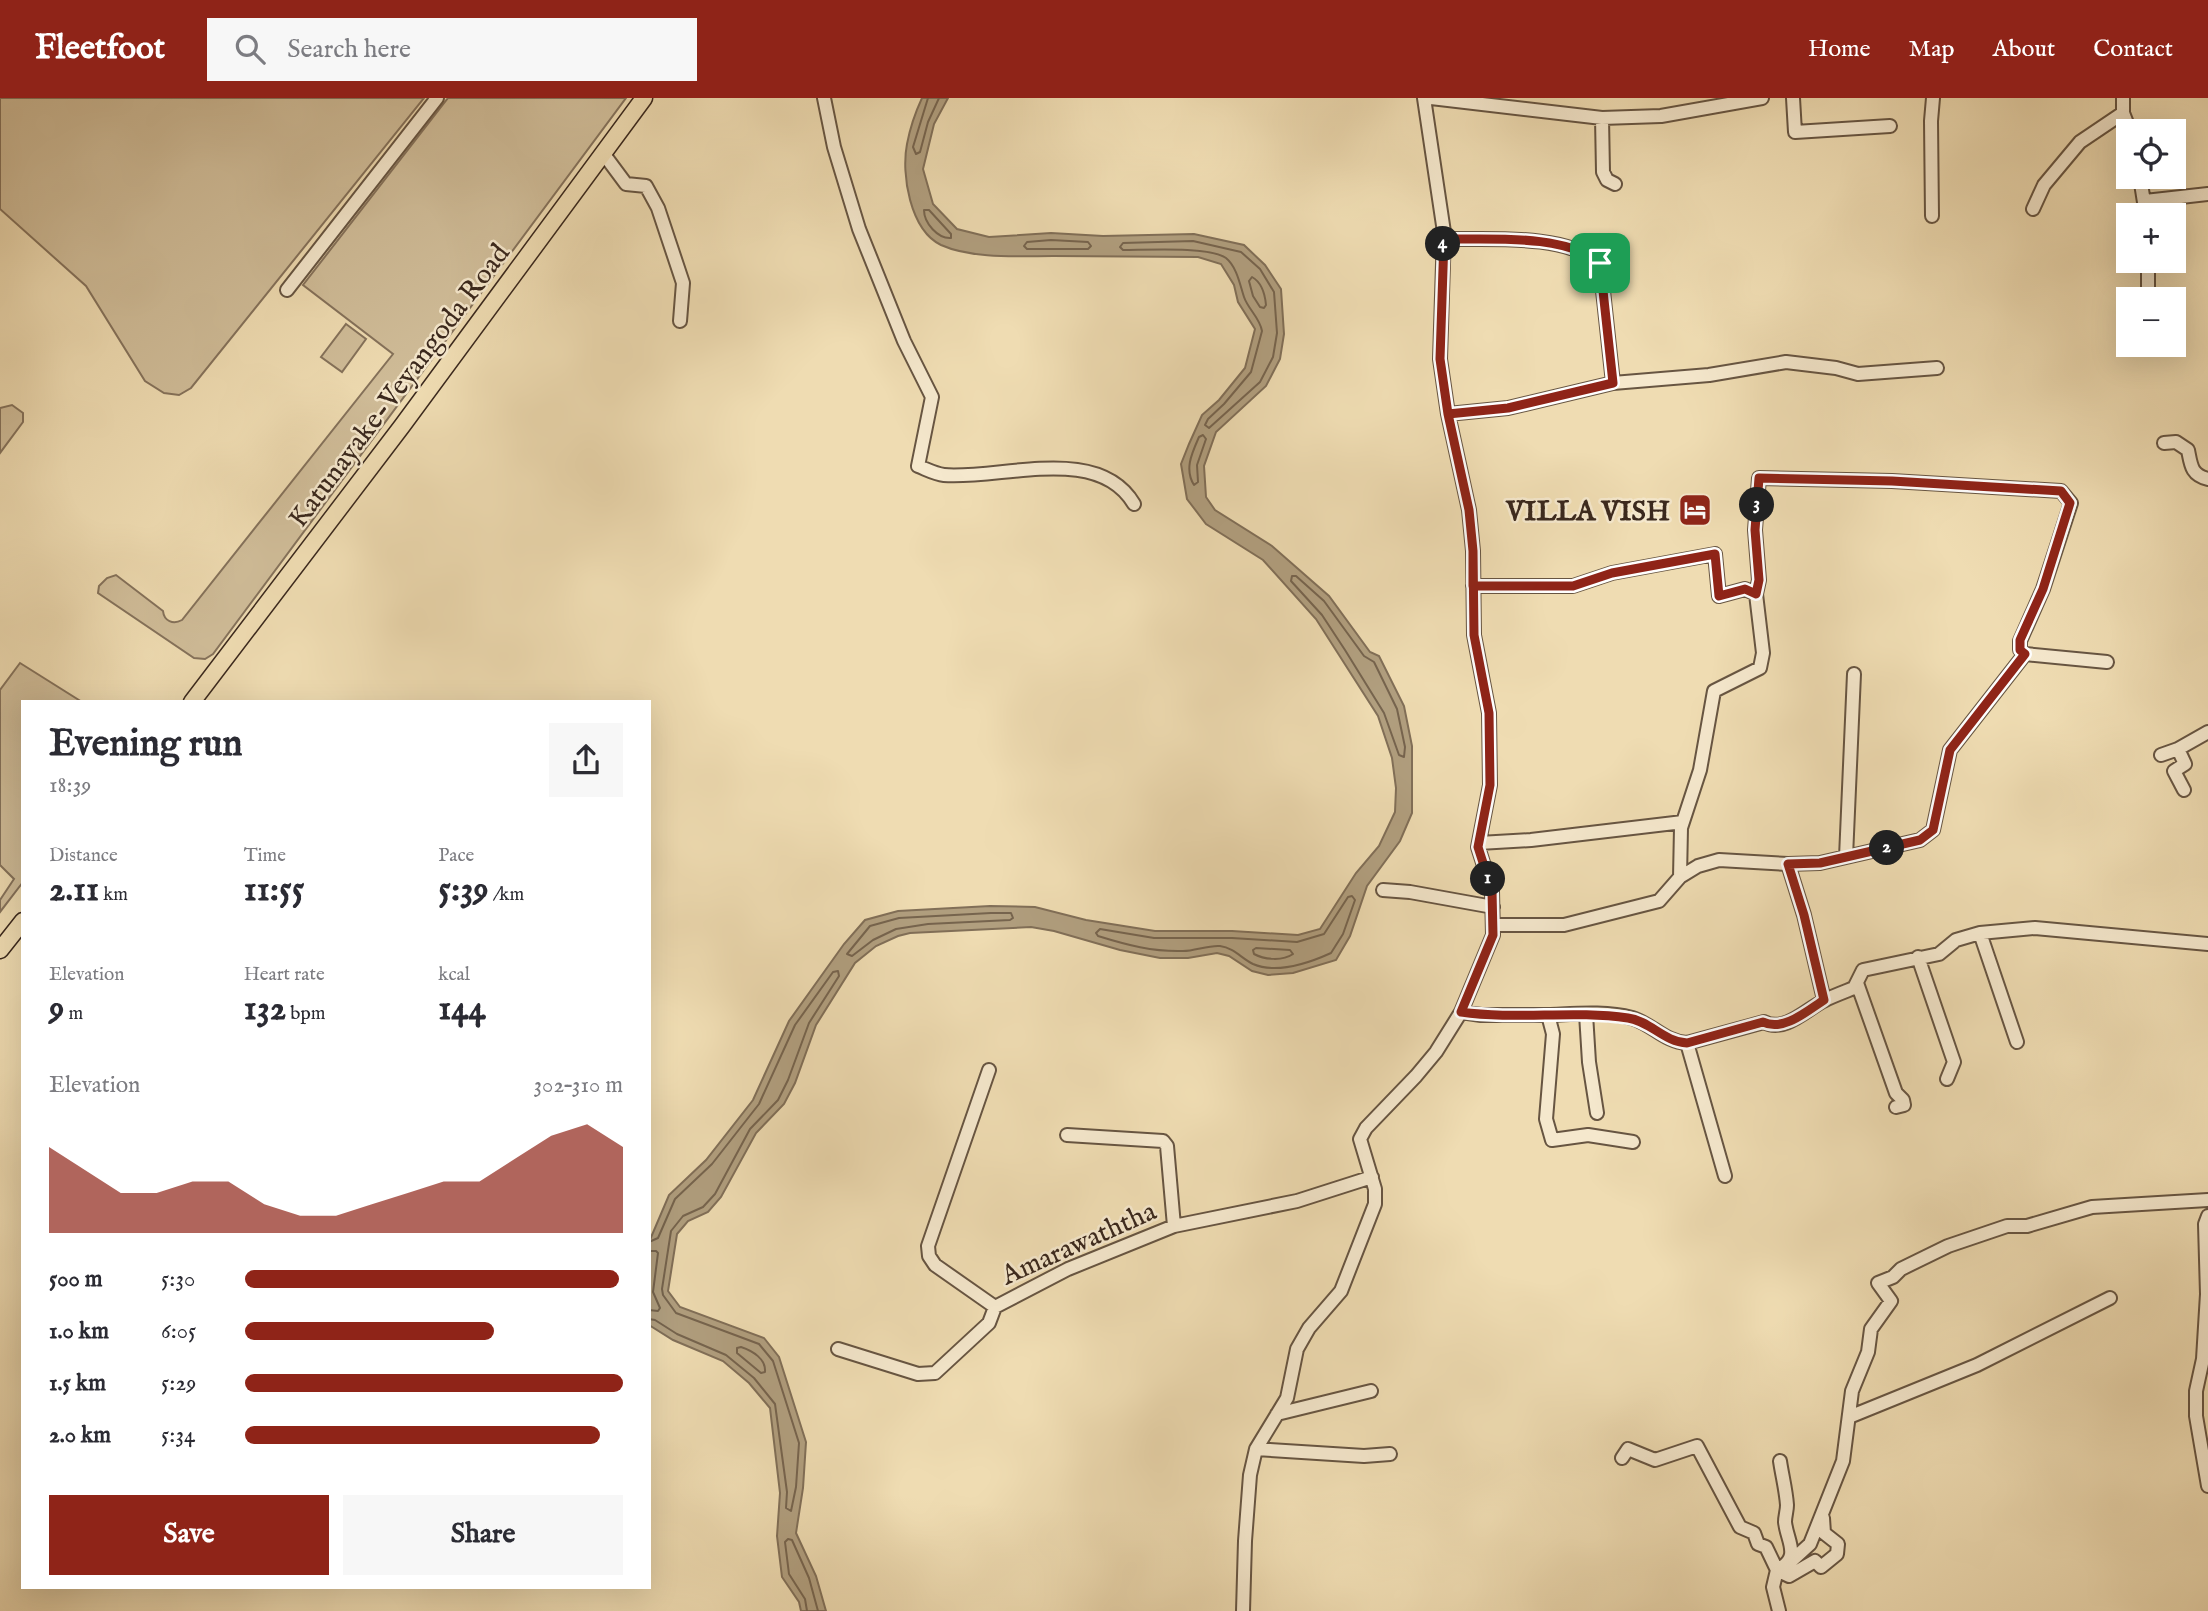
<!DOCTYPE html>
<meta charset="utf-8">
<style>
body{margin:0;font-family:"IM FELL English",serif;background:#f7f7f7;color:#2b2b33;height:100vh;display:flex;flex-direction:column;font-size:26px;white-space:nowrap}
*{box-sizing:border-box;margin:0}
p{font-size:23px;color:#7c7c81}
.icon{flex:none;width:38px;height:38px;fill:none;stroke:currentColor;stroke-width:2;stroke-linecap:round;stroke-linejoin:round}
.map{position:relative;flex:1;overflow:hidden}
.sheet{position:absolute;left:21px;top:602px;width:630px;height:889px;display:flex;flex-direction:column;background:#fff;border-radius:0px;box-shadow:0 7px 28px #0002}
.sheet>*{flex:none}
.buttons{position:absolute;left:2116px;top:21px;display:grid;gap:14px}
.buttons a{display:grid;place-items:center;width:70px;height:70px;border-radius:0px;background:#fff;box-shadow:0 7px 28px #0002;font-size:35px}
.pin{position:absolute;display:grid;place-items:center;width:60px;height:60px;color:#fff;margin:-30px;border-radius:14px;box-shadow:0 4px 10px #0006}
.km{position:absolute;width:35px;height:35px;margin:-18px;border-radius:50%;background:#222;color:#fff;font-size:19px;line-height:35px;text-align:center}
.round{display:grid;place-items:center;flex:none;width:74px;height:74px;border-radius:0px;background:#f7f7f7}
.headline{display:flex;align-items:center;justify-content:space-between;height:119px;padding:0 28px}
h1{font-size:38px;font-weight:700;line-height:52px}
.metrics{display:grid;grid-template-columns:repeat(3,1fr);gap:10px;height:119px;padding:7px 28px}
.metrics div{display:grid;align-content:center}
.metrics b{font-size:35px;font-weight:700}
.metrics small{font-size:19px;font-weight:400}
.metrics p{font-size:19px}
.chart{height:196px;padding:14px 28px}
.chart p{display:flex;justify-content:space-between}
.chart svg{width:100%;height:126px;margin-top:7px;fill:#8f2418;opacity:.7}
.action{display:flex;gap:14px;margin-top:auto;padding:14px 28px}
.action a{flex:1;height:80px;border-radius:0px;background:#8f2418;color:#fff;font-size:28px;font-weight:700;line-height:80px;text-align:center}
.action a+a{background:#f7f7f7;color:#2b2b33}
ul{padding:0 28px;list-style:none;font-size:23px}
li{display:grid;grid-template-columns:112px 84px 1fr;align-items:center;height:52px}
li i{height:18px;border-radius:9px;background:#8f2418}
header{display:flex;align-items:center;gap:42px;box-sizing:border-box;height:98px;padding:0 35px;background:#8f2418;color:#fff}
header strong{font-size:33px}
nav{display:flex;gap:38px;margin-inline-start:auto;font-size:24px}
.search{width:490px;height:63px;background:#f7f7f7;display:flex;align-items:center;gap:18px;box-sizing:border-box;padding:0 24px;border-radius:0px;color:#7c7c81;font-size:26px}
.map>svg:first-child{display:block}
.green{fill:#d0bd99;stroke:#85725b;stroke-width:2}
.water{fill:#b19f7f;stroke:#816f58;stroke-width:2}
.lines{fill:none;stroke-linecap:round;stroke-linejoin:round}
.shore{stroke:#76644e;stroke-width:2}
.minor-casing{stroke:#675542;stroke-width:16}
.major-casing{stroke:#3a281d;stroke-width:19}
.minor{stroke:#f5e8cd;stroke-width:12}
.major{stroke:#efdcb2;stroke-width:16}
.route-casing{stroke:#fff;stroke-width:14}
.route{stroke:#8f2418;stroke-width:9}
.labels{text-anchor:middle;stroke-width:5;stroke-linejoin:round;paint-order:stroke}
.street-label{font-size:28px;fill:#3a281d;stroke:#f5e8cd}
.poi-label{font-size:28px;font-weight:bold;fill:#3a281d;stroke:#f5e8cd;text-anchor:end}
</style>
<header>
<strong>Fleetfoot</strong>
<div class="search"><svg class="icon" aria-label="search" viewBox="0 0 24 24"><circle cx="10" cy="10" r="6"/><path d="M15 15l6 6"/></svg>Search here</div>
<nav><a>Home</a><a>Map</a><a>About</a><a>Contact</a></nav>
</header>
<div class="map">
<svg width="2208" height="1513" viewBox="0 0 2208 1513">
<rect width="100%" height="100%" fill="#efdcb2"/>
<filter id="stains"><feTurbulence type="fractalNoise" baseFrequency=".00286" numOctaves="4"/><feColorMatrix values="0 0 0 0 .2 0 0 0 0 .09 0 0 0 0 .02 0 0 0 .5 -.17"/></filter>
<radialGradient id="worn" r=".72"><stop offset=".6" stop-color="#630" stop-opacity="0"/><stop offset="1" stop-color="#630" stop-opacity=".3"/></radialGradient>
<path class="green" d="M0,0h424l-233,290 -12,7 -15,-2 -19,-12 -59,-95 -86,-77z
M448,0h178l-413,556 -8,5 -11,-1 -96,-65 1,-7 8,-8 9,-3 47,36c1,10 10,14 19,9l211,-266 -90,-69z
M346,226l20,15 -24,33 -21,-15z
M12,307l11,8v9l-23,31v-45z
M20,565l62,39h-59v180l-23,30v-12l14,-21 -14,-14v-175z"/>
<path class="water" d="M922,0h26l-14,26 -11,45 10,35 24,25 32,8 62,-4 52,3 91,-2 50,11 21,20 16,24 3,45 -4,25 -14,27 -50,46 -12,34 2,31 9,13 57,36 57,50 41,56 9,4 25,50 8,40v67l-12,28 -33,45 -17,50 -14,24 -43,13 -25,2 -16,-4 -23,-15 -12,-3 -29,5h-28l-40,-8 -66,-19 -23,-4 -121,6 -12,3 -22,10 -21,17 -39,62 -21,58 -11,21 -28,29 -35,64 -13,15 -20,9 -11,13 -9,57 12,16 84,31 15,19 27,85 -3,46 -7,45 20,43 10,35h-25l-2,-9 -17,-25 -5,-41 3,-43 -10,-85 -21,-25 -26,-22 -50,-21 -24,-15v-83l20,-47 37,-35 47,-60 36,-79 55,-77 21,-24 33,-9 92,-5 45,1 51,13 69,11h77l66,4 22,-6 36,-56 23,-27 16,-34 1,-24 -4,-30 -14,-42 -62,-97 -53,-59 -57,-36 -19,-25 -6,-35 8,-20 13,-29 17,-15 26,-32 10,-39 -17,-27 -4,-17 -13,-21 -23,-7c-48,0 -97,-1 -145,-1 -34,0 -81,3 -112,-11 -31,-15 -40,-71 -34,-101 3,-16 8,-31 15,-46z"/>
<g class="lines">
<path class="shore" d="M928,0l-15,49 3,7 4,-2 8,-30 11,-24
M924,112h5l22,24v4c-13,1 -27,-15 -27,-28z
M1051,142l37,2 3,4 -3,3h-61l-3,-3 3,-4z
M1193,143l48,11 19,17 14,23 3,41 -4,24 -13,25 -51,46 -4,-3 3,-6 16,-15 27,-32 11,-41c-2,-13 -14,-22 -18,-34 -4,-12 -7,-30 -18,-39 -17,-12 -80,-8 -103,-8l-3,-3 3,-4z
M1252,179c9,5 13,17 14,28l-2,3 -4,-1 -7,-11 -4,-15z
M1203,337l3,4 -9,26 1,17 -4,3c-10,-16 -2,-32 5,-48z
M1292,478h4l28,25 40,55 10,6 23,47 8,38 -1,10 -5,-2 -15,-42 -39,-63 -23,-35 -31,-34z
M1352,798l3,4 -12,34 -12,19c-22,10 -55,21 -78,11 -12,-6 -19,-16 -33,-18 -12,-1 -25,5 -37,5 -30,1 -56,-6 -85,-15l-2,-3 4,-4 54,9h78l65,4 27,-8 24,-37z
M991,815h20l2,5 -3,2 -82,4 -32,5 -23,11 -21,16 -5,-2 23,-28 29,-8z
M1256,850l34,2 3,4c-10,7 -28,6 -39,0l-1,-4z
M649,1144l9,-4 17,-39 37,-35 47,-60 36,-79 38,-53 5,-1 1,5 -30,47 -21,57 -10,20 -28,29 -35,65 -12,13 -20,9 -12,15 -9,58 1,6 13,18 83,31 14,17 26,82 -3,44 -5,24 -5,-3 1,-16 -12,-88 -21,-26 -28,-23 -49,-21 -22,-14 -6,-1
M649,1153h7l2,2 -5,39 7,16 -2,3 -9,-1
M741,1249c12,4 25,12 24,25l-4,1 -24,-20v-5z
M807,1513l-2,-12 -16,-25 -4,-32 3,-3 4,1 17,38 9,33"/>
<defs>
<path id="minor" d="M824,0l10,49 25,82 45,112 28,56 -14,69c8,3 17,8 26,9 56,5 154,-32 190,29
M1431,0l171,20 59,-2 101,-18
M1793,0l2,34 95,-6
M2123,0v15l7,18
M1602,20l1,54 4,8 8,4
M603,55l23,31 20,2 12,22 25,75 -3,38
M2140,79l6,38
M2145,103l63,-7
M2033,111l11,-24 36,-43 43,-29
M1932,118l-1,-95 2,-23
M1444,141c45,1 120,-6 156,24l13,120
M287,192l150,-192
M2148,201v-38
M1448,316l60,-6 105,-25 96,-8 77,-13 50,6 22,6 79,-6
M2164,345l12,-1 12,8c3,15 3,25 20,29
M1473,488h100l39,-13 103,-19 4,42 26,-7 11,5 7,59 -3,15 -46,23 -14,79 -19,58 -1,49
M1756,496l3,-14 -4,-50 4,-52 133,3 169,10 10,12 -28,86 -23,52v9l5,4 82,8
M2178,651l7,15 -11,7 10,19
M2161,657l17,-6 30,-17
M1479,745l52,-3 152,-18
M1846,759l8,-183
M1788,766l16,51 20,85
M1383,792l27,2 83,15
M1493,827h71l95,-24 21,-24 18,-11 21,-6 69,4 32,-1 100,-23 13,-10 17,-80 75,-96
M1980,835l37,109
M1918,859l36,105 -7,17
M1857,885l39,110 7,7 1,5 -8,2
M1461,914l20,3h67l5,19 -7,85 6,21 36,-5 45,7
M1586,916l3,48 8,51
M1548,917c27,-1 58,-4 84,3 20,6 33,24 55,25l77,-21c20,11 42,-12 59,-21 10,-5 21,-9 31,-13l9,-18 76,-16 17,-14 24,-7 55,-5 173,16
M1687,945l38,133
M989,972l-61,176 1,10 6,9 60,42 73,-38 106,-43 123,-25 75,-24
M1067,1037l96,6 4,5 7,80
M2208,1118l-3,8 2,70 -4,65 -7,32v25l12,70
M838,1251l80,25 17,-1 54,-50 6,-16
M1277,1316l94,-23
M1849,1319l128,-52 133,-67
M1256,1351l108,7 26,-2
M1622,1360l6,-9 27,11 42,-14 43,81 14,6 4,11 8,3 11,23 -4,17 6,24
M1780,1363c2,14 6,29 7,44 0,6 -2,11 -2,17 2,20 17,35 -8,48l12,6 26,-15 6,6 16,-13 1,-10 -14,-11 -1,-15
M1787,1467l23,-21 33,-83 9,-70 16,-39 3,-23 20,-28 -13,-18 15,-6 8,-8 47,-23 59,-20h20l65,-19 116,-7
M1243,1513l2,-70 5,-66 6,-26 31,-51 10,-49 12,-21 32,-37 34,-87v-15l-15,-50 6,-11 50,-52 20,-24 25,-40 32,-77 -1,-44 -14,-44 12,-62 -1,-72 -15,-78 -1,-84 -4,-41 -21,-96 -8,-55 4,-127 -20,-134"/>
<path id="major" d="M192,604l210,-276 242,-328
M0,852l23,-29"/>
</defs>
<use href="#minor" class="minor-casing"/>
<use href="#major" class="major-casing"/>
<use href="#minor" class="minor"/>
<use href="#major" class="major"/>
</g>
<g class="lines">
<defs>
<path id="route" d="M1600,165l13,120 -105,25 -60,6 21,96 4,41 1,84 15,78 1,72 -12,62 14,44 1,44 -32,77c55,8 112,-2 167,6 22,3 36,24 59,25l76,-21c20,10 44,-11 61,-22l-20,-85 -16,-51 32,-1 100,-23 13,-10 17,-80 75,-96 -5,-4v-10l23,-51 27,-86 -9,-12 -169,-10 -133,-3 -4,52 4,50 -3,14 -11,-5 -26,7 -4,-42 -103,19 -39,13h-100v-35l-4,-41 -21,-96 -8,-55 4,-120c45,1 120,-6 156,24"/>
</defs>
<use href="#route" class="route-casing"/>
<use href="#route" class="route"/>
</g>
<defs>
<symbol id="hotel-square" viewBox="-11 -11 22 22"><rect x="-9" y="-9" width="18" height="18" rx="4" fill="#8f2418" stroke="#f5e8cd"/><path d="M-6-4.5h1.5V1H6V5H4.5V3h-9V5H-6ZM-4 0a1.8 1.8 0 1 1 3.6 0ZM.5 0V-2.5h3Q6-2.5 6 0Z" fill="#fff"/></symbol>
</defs>
<g fill-rule="evenodd">
<use href="#hotel-square" x="1676" y="393" width="38" height="38"/>
</g>
<g class="labels">
<g class="street-label">
<text transform="translate(398 287) rotate(-53)" y="10">Katunayake-Veyangoda Road</text>
<text transform="translate(1078 1144) rotate(-24)" y="10">Amarawaththa</text>
</g>
<g class="poi-label">
<text x="1670" y="422">VILLA VISH</text>
</g>
</g>
<rect width="100%" height="100%" filter="url(#stains)"/>
<rect width="100%" height="100%" fill="url(#worn)"/>
</svg>
<div class="buttons">
<a><svg class="icon" aria-label="locate" viewBox="0 0 24 24"><circle cx="12" cy="12" r="6"/><path d="M12 2v4M12 18v4M2 12h4M18 12h4"/></svg></a>
<a>+</a>
<a>−</a>
</div>
<div class="pin" style="left:1600px;top:165px;background:#1e9e55"><svg class="icon" aria-label="arrive" viewBox="0 0 24 24"><path d="M6 21V4h12l-3 4 3 4H6"/></svg></div>
<b class="km" style="left:1488px;top:781px">1</b>
<b class="km" style="left:1887px;top:750px">2</b>
<b class="km" style="left:1757px;top:407px">3</b>
<b class="km" style="left:1443px;top:146px">4</b>
<section class="sheet">
<div class="headline"><div><h1>Evening run</h1><p>18:39</p></div><a class="round"><svg class="icon" aria-label="share" viewBox="0 0 24 24"><path d="M12 15V3M7 8l5-5 5 5M5 13v7h14v-7"/></svg></a></div>
<div class="metrics">
<div><p>Distance</p><b>2.11<small> km</small></b></div>
<div><p>Time</p><b>11:55</b></div>
<div><p>Pace</p><b>5:39<small> /km</small></b></div>
</div>
<div class="metrics">
<div><p>Elevation</p><b>9<small> m</small></b></div>
<div><p>Heart rate</p><b>132<small> bpm</small></b></div>
<div><p>kcal</p><b>144</b></div>
</div>
<div class="chart"><p><span>Elevation</span>302–310 m</p>
<svg viewBox="0 0 160 44" preserveAspectRatio="none"><path d="M0 44V14L10 22L20 30L30 30L40 26L50 26L60 34L70 38L80 38L90 34L100 30L110 26L120 26L130 18L140 10L150 6L160 14V44z"/></svg>
</div>
<ul>
<li><b>500 m</b>5:30<i style="width:99%"></i></li>
<li><b>1.0 km</b>6:05<i style="width:66%"></i></li>
<li><b>1.5 km</b>5:29<i style="width:100%"></i></li>
<li><b>2.0 km</b>5:34<i style="width:94%"></i></li>
</ul>
<div class="action"><a>Save</a><a>Share</a></div>
</section>
</div>
